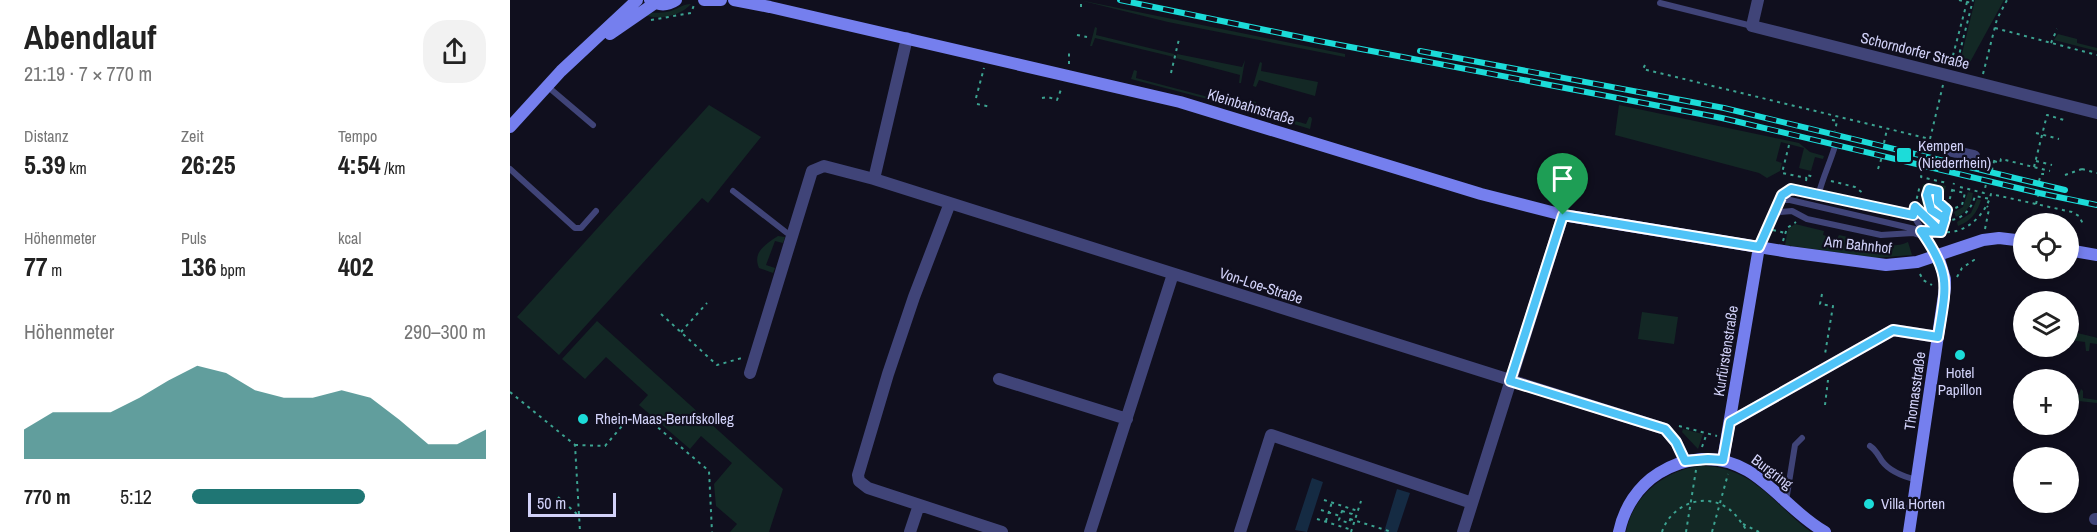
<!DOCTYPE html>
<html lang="de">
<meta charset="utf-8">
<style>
body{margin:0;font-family:"Archivo Narrow",sans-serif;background:#f2f2f2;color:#222;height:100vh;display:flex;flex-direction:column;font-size:22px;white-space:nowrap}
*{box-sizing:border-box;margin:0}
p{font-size:20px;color:#767676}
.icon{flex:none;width:33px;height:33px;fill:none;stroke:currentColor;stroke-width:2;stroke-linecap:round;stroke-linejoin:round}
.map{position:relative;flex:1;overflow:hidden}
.details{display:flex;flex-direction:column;background:#fff;width:510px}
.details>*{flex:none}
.buttons{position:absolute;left:1503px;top:213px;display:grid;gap:12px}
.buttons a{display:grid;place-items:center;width:66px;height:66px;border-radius:50%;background:#fff;box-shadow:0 3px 9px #0003;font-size:30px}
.scale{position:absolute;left:18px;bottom:15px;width:88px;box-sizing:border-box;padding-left:6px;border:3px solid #d2d2f9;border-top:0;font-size:16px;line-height:21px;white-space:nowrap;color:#d2d2f9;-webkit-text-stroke:4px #100f1e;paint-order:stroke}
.pin{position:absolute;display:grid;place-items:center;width:51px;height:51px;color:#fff;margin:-62px -26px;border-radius:50% 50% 50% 0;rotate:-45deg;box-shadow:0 0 6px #0007}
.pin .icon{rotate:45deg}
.round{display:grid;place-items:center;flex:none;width:63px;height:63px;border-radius:24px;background:#f2f2f2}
.headline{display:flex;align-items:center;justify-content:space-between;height:102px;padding:0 24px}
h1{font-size:33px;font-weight:800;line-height:45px}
.stats{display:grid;grid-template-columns:repeat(3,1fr);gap:9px;height:102px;padding:6px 24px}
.stats div{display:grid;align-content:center}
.stats b{font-size:26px;font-weight:800}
.stats small{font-size:16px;font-weight:400}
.stats p{font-size:16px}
.chart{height:168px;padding:12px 24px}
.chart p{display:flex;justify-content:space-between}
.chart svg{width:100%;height:108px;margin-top:6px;fill:#1f7674;opacity:.7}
ul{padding:0 24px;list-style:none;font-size:20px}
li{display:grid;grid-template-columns:96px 72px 1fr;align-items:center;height:45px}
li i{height:15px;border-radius:8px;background:#1f7674}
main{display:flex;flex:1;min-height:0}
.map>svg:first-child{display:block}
.green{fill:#132825}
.water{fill:#152b43}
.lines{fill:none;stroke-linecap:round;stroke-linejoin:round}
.path{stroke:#3ca391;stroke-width:2;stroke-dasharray:3 4.5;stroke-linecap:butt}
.lane{stroke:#404478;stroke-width:6}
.street{stroke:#404478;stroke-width:12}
.secondary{stroke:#757fee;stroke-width:12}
.rail-casing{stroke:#1cdcd9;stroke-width:6}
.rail{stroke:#100f1e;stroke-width:4;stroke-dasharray:11;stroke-linecap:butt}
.route-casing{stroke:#fff;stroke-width:12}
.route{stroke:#4fc3f7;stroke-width:8}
.poi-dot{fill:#1cdcd9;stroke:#100f1e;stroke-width:2}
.labels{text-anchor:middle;stroke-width:4.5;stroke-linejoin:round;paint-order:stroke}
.street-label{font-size:15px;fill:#d2d2f9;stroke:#100f1e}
.poi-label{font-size:15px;fill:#d2d2f9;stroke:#100f1e;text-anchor:start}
</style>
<main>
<section class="details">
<div class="headline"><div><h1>Abendlauf</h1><p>21:19 · 7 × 770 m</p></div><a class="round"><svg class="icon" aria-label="share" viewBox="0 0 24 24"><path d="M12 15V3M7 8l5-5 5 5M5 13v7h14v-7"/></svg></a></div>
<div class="stats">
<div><p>Distanz</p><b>5.39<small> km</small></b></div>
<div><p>Zeit</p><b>26:25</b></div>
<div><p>Tempo</p><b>4:54<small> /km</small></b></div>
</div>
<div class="stats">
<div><p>Höhenmeter</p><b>77<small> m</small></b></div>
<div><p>Puls</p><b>136<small> bpm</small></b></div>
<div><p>kcal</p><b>402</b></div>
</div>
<div class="chart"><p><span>Höhenmeter</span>290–300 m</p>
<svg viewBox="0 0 160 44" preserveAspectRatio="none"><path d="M0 44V32L10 25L20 25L30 25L40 19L50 12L60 6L70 9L80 16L90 19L100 19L110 16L120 19L130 28L140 38L150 38L160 32V44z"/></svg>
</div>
<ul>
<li><b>770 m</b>5:12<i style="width:59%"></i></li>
</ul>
</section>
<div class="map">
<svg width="1587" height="532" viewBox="0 0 1587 532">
<rect width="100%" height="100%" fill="#100f1e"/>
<path class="green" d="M569,0l266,54v3l-177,-35z
M1465,0h29l-35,64 -9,-2z
M181,4c-9,11 -32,17 -46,11 10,-4 17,-1 26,-4 8,-3 12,-7 20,-7z
M585,27l2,1 -1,7 78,19v3l-79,-19 -3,8h-2z
M1548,34l19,5v4l20,5v3l-43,-11z
M667,54l65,13 3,-7 -4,23h-2l1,-8 -64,-17z
M750,62l2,1 -1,8 57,11 -3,14 -56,-16 -3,7 -3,-1z
M624,70l3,1 -1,7 95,25 2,-7h3l-2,10 -103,-27z
M743,101l3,1 -1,8 51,14 3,-7h2l1,2 -2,10 -62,-19z
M199,105l52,32 -53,66 -6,-5 -143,157 -42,-38z
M1109,105l180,38 11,9 14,4 -1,3 -8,-2 -4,14 -12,-3 5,-20 -23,-6 -5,19 6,2 -2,8 -13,7 -8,-5 -144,-38z
M1423,183l13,3 -3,11 2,5 -2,3 -3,-6 1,-10 -14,-3c-4,12 -2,20 6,30l-3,3c-9,-11 -10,-21 -7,-35l9,2z
M1458,192l5,1c-2,12 -5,19 -17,24l-2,-5 9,-5z
M1467,199l4,1c-4,13 -10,21 -23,26l-1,-4 14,-9z
M1285,224l29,7 -1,4 14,4 2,-4 9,2v4l14,3 1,-3c15,3 30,8 45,1l4,13 -37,3 -90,-13 3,-16z
M268,236l7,1 -2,6 -8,-2 -9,24 9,3 -2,5 -14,-5c-7,-16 7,-24 19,-32z
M1132,312l36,5 -4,27 -36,-5z
M87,321l186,168 -14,43h-39l7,-8 -21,-18 -2,-22 18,-21 -31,-27 -11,13 -51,-44 9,-10 -42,-38 -21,22 -23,-20z
M1559,331l25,6 3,1v6l-7,-1 -1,8h-3l-1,-9 -16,-2z
M1571,389l2,2v7l14,2v3l-28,-3v-4l9,1z
M1173,429l20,5 -5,15 -16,-17z
M1191,466c52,0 72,38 110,66h-185c7,-37 39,-62 75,-66z"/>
<path class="water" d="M802,478l11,4 -16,50 -12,-2z
M887,489l13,4 -13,39h-13z"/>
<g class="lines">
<path class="path" d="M1449,0l13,3
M571,7v-3
M141,20l40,-7 3,-8
M1485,28l102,27
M567,35l10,2
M1541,43l6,-14
M1441,63l16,-61
M559,64v-13
M1135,65l-2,4 287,70 13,-54
M1446,67l17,-67
M661,73l8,-34
M1473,74l14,-55 10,-19
M466,98l8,-30
M532,98l6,-1 9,3 5,-13
M467,104l14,3
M1322,120l5,1 -2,10
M1526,133l23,6
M1374,143l3,-14
M1279,145l-7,28 25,5
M1414,153l2,-9 14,4
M1476,159l8,2 -2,9
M1484,161l6,2 1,-4 49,12
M1526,161l16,4
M1524,167l13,-52 17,5
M1413,168l-2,9 26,6
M1368,169l4,-12
M1572,169l15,4
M1555,175l17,-6 1,-4
M1296,181l1,-6 7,2
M1321,181l24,6 9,7
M1529,181l2,-7h3
M1450,187l24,6 2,-9
M1442,190l13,3 -3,12 -11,5c-11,-1 -15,-8 -13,-19l-9,-2c-9,33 35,46 46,7l15,3
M1526,204l2,-8
M1405,206l5,-21
M1417,220l14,12 13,-49
M1475,229l4,-20 -2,-3
M1263,230l12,3
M1422,231c8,1 17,2 24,0 17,-4 31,-21 35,-37l81,18 7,4 5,10
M1273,241l4,-13 9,-6
M1410,274l3,6 9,5
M1447,277l5,-9 12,-8 -1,-5
M1312,294l-2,10 13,2 -8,48
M151,314l56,51 25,-7
M171,332l26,-29
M0,392l65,53 5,87
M1315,405l3,-25
M1169,426l38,10
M65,445l30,1 17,-20 17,-9 16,8 54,46 3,61
M1192,447l5,-14
M48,497l21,19
M814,500l34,11
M811,510l19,6
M832,511l10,3 -3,9 -10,-3z
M807,519l35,11
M840,519l42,13
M816,521l6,-19
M1233,524l16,8
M841,532l10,-31
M1152,532c8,-26 40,-40 64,-25 10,6 15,16 22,25
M1176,532l10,-62
M1202,532l16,-58"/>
<path class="lane" d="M1150,3l92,23
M37,86l46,39
M0,169l65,59h6l15,-17
M223,191l54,42
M1309,193c4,-16 11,-30 16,-47
M1268,204l5,-4h7l129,30
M1263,215l7,-3 12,-1 15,8 74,16 32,-2 12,4
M1249,246c9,-15 16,-58 37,-57l117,26 25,41
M1360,446c6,4 8,9 12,15 8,11 23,16 35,19
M1276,501l9,-56 7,-7"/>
<path class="street" d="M1248,0l-6,26 345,87
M1442,151l22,5
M364,179l33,-141
M440,203l-36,94 -26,77 -30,101 1,6 9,7 134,44
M240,373l62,-202 12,-5 50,13 791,250 11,13 9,19
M489,379l128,40
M1220,422l163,-92 45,7
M1585,519h2
M400,532l9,-27
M580,532l83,-258
M730,532l31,-97 201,68
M953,532l100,-317"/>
<path class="secondary" d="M140,0c9,6 17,6 26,0
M194,0h17
M224,0l36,7 410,95 301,92 82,21 226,37 97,13 31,-3 66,-22 16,-2 25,3
M100,34l45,-31
M0,127l51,-56 76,-71
M1558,250l29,5
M1213,460l36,-213
M1109,532c5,-24 19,-46 40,-59 13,-8 28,-13 43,-14 55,-3 80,49 123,73
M1399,532l36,-244v-9l-7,-23"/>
<defs>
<path id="rail" d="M610,0l199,41 403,77 317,75 58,12
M910,51l304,57 341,82"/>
</defs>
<use href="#rail" class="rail-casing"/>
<use href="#rail" class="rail"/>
</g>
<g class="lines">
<defs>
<path id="route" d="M1053,215l-53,166 155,48 11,13 9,19 23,-2 15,1 7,-38 163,-92 45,7c8,-51 14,-62 -17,-106l20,1 6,-22 -9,-8v-11l-9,-2 -2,6 4,15 14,9 -4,13 -26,-25 -2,8 -122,-26 -9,6 -23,52 -196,-32"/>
</defs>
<use href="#route" class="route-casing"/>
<use href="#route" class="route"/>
</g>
<g class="poi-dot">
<rect x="1386" y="147" width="16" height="16" rx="3"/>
<circle cx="1450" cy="355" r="6"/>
<circle cx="73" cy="419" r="6"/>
<circle cx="1359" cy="504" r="6"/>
</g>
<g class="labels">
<g class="street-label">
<text transform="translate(1405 51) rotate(14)" y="5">Schorndorfer Straße</text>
<text transform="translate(741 107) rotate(17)" y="5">Kleinbahnstraße</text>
<text transform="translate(1348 245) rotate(6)" y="5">Am Bahnhof</text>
<text transform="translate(751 286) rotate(18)" y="5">Von-Loe-Straße</text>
<text transform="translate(1216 351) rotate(-81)" y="5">Kurfürstenstraße</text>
<text transform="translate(1405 391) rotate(-82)" y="5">Thomasstraße</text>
<text transform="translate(1262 472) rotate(37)" y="5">Burgring</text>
</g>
<g class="poi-label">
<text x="1408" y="151">Kempen<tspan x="1408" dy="17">(Niederrhein)</tspan></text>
<text x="1450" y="378" text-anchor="middle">Hotel<tspan x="1450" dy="17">Papillon</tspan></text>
<text x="85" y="424">Rhein-Maas-Berufskolleg</text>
<text x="1371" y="509">Villa Horten</text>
</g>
</g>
</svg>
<div class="buttons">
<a><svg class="icon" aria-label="locate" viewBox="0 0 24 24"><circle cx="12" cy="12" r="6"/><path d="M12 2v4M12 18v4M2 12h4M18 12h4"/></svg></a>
<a><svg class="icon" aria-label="layers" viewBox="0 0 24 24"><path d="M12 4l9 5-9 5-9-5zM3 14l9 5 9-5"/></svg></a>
<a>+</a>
<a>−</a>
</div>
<div class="scale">50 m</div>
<div class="pin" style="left:1053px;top:215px;background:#1e9e55"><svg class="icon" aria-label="arrive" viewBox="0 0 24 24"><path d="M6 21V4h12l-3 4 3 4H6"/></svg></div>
</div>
</main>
